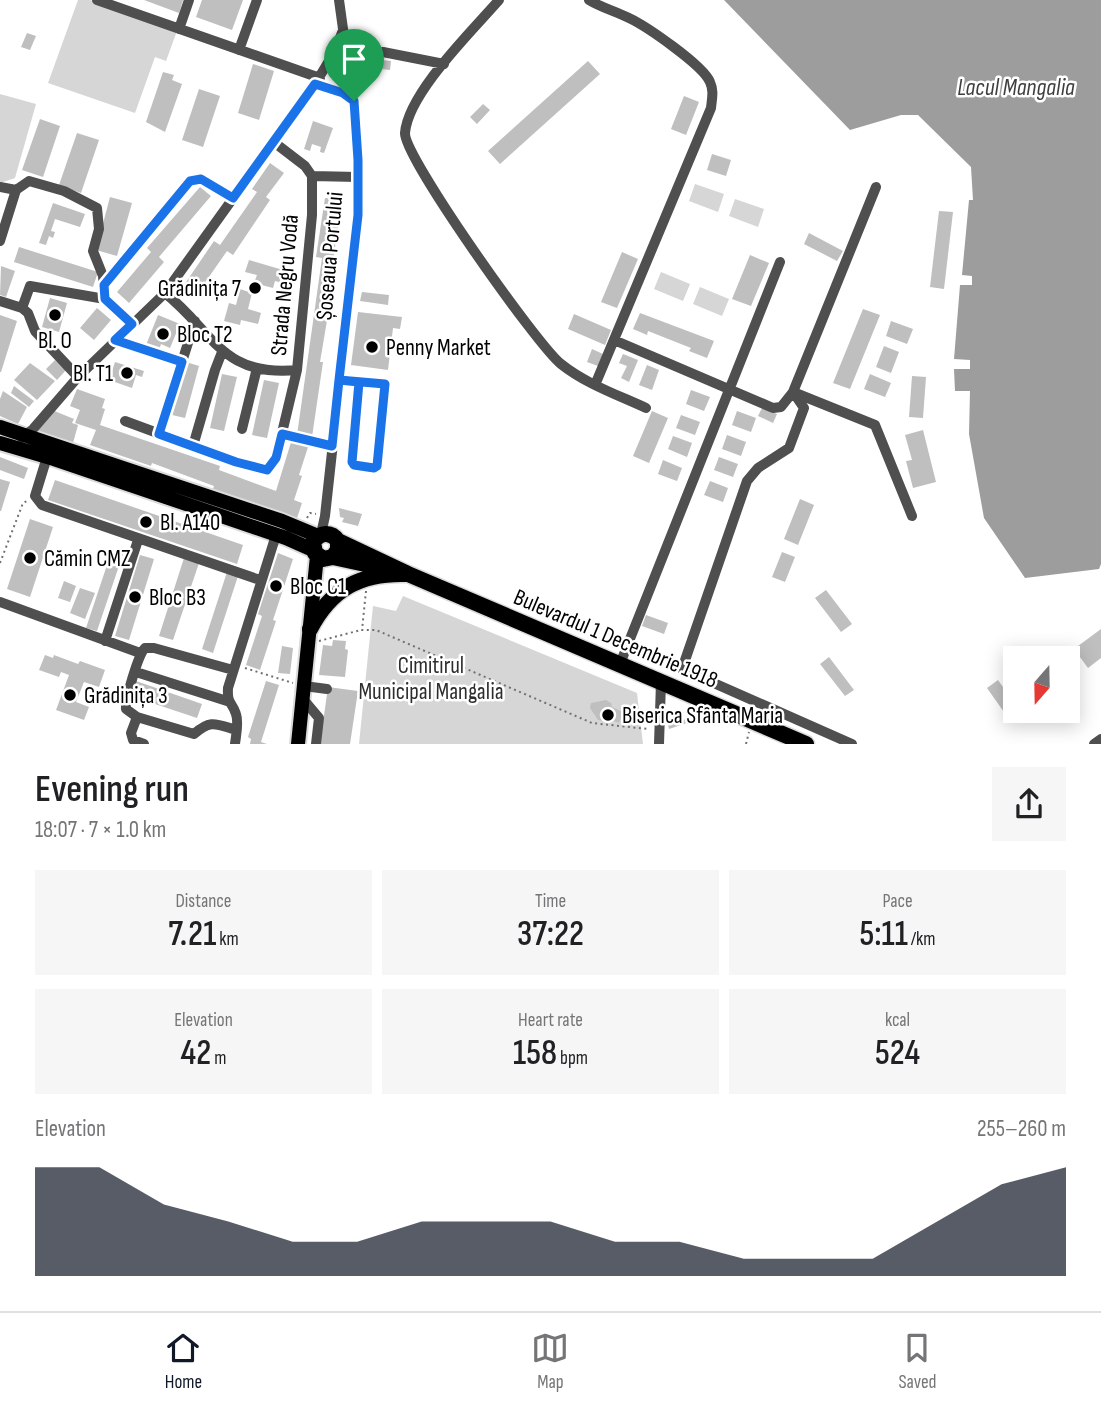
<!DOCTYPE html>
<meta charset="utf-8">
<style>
body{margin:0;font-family:"Sofia Sans Condensed",sans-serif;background:#f6f6f6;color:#202124;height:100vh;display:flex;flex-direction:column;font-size:26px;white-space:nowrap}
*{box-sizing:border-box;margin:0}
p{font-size:23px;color:#757577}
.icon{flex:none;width:38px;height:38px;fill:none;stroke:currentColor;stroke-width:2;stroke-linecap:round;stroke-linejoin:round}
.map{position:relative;height:744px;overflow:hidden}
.sheet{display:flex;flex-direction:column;background:#fff;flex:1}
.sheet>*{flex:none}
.needle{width:46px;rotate:200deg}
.controls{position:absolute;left:1003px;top:646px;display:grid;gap:14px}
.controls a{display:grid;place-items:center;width:77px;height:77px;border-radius:0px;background:#fff;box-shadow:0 4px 18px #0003;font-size:35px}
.pin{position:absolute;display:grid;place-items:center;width:60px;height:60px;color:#fff;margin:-72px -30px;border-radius:50% 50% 50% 0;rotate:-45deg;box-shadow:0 0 7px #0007}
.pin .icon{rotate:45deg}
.round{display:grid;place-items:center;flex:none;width:74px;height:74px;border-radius:0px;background:#f6f6f6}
.head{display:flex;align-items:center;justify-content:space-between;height:119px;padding:0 35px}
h1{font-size:38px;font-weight:600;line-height:52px}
.metrics{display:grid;grid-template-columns:repeat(3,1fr);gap:10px;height:119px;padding:7px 35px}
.metrics div{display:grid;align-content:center;border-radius:0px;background:#f6f6f6;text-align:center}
.metrics b{font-size:35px;font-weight:600}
.metrics small{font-size:19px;font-weight:400}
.metrics p{font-size:19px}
.chart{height:196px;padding:14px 35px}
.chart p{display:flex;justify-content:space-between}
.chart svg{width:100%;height:126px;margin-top:7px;fill:#111827;opacity:.7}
.dock{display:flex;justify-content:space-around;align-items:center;height:98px;border-top:2px solid #e0e0e0;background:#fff;font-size:19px;color:#757577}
.dock a{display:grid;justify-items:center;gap:4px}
.dock .current{color:#111827}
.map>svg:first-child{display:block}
.green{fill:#d6d6d6}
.water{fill:#9d9d9d}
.building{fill:#bfbfbf}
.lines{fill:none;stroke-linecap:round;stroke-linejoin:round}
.major-casing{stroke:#dbdbdb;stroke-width:18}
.highway-casing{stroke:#dbdbdb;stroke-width:19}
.path{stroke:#717171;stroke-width:2;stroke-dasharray:2 3.5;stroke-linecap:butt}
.minor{stroke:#4f4f4f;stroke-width:10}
.major{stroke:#000;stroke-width:14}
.highway{stroke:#000;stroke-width:16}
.route-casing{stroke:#fff;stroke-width:14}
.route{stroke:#1a73e8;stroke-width:9}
.poi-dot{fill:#000;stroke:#fff;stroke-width:2.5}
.labels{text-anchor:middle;stroke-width:5;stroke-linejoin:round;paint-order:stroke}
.street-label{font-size:23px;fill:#000;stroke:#fff}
.poi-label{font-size:23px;fill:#000;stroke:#fff;text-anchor:start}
.park-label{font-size:23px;fill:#2d2d2d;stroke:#fff}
.water-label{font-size:24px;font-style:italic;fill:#3e3e3e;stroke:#fff}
</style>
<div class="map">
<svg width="1101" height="744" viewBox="0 0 1101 744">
<rect width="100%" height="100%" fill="#fff"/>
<path class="green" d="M78,0h12l87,31 -11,30 -11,-4 -20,56 -87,-30z
M0,94l36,10 -21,74 -15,5z
M695,184l29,10 -6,18 -29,-11z
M735,199l29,10 -6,18 -29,-11z
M661,272l29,12 -7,17 -29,-12z
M700,287l29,12 -7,17 -29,-12z
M403,596l234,97 6,51h-284l14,-138 23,5z"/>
<path class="water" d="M724,0h377v564l-2,5 -74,9 -41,-60 -15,-84 1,-43h-15l-1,-22h16v-9l-16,-1 6,-74h12v-9l-10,-1 7,-75h4l-2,-33 -53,-52h-17l-51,15z"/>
<path class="building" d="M144,0h39l-4,13z
M202,0h41l-11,30 -36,-13z
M27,33l9,3 -6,14 -9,-3z
M372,59l19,2 -1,9 -19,-2z
M588,61l12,13 -100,90 -12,-13z
M253,64l21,7 -15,49 -21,-7z
M163,72l11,3 -2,5 10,4 -17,48 -19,-10z
M199,89l21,7 -17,51 -21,-7z
M684,96l15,6 -13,33 -15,-6z
M483,104l7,6 -13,14 -7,-7z
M40,119l20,7 -17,51 -21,-7z
M313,121l20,7 -9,25 -4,-1 1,-5 -9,-3 -2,7 -6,-2z
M77,133l22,7 -18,53 -22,-8z
M712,154l19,6 -5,16 -19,-6z
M270,163l14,10 -18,24 4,3 -37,55 -6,-4 -32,46 -13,-9 32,-47 6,4 37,-53 -5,-3z
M200,187l11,9 -52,61 5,5 -35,41 -12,-11 34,-40 -4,-4z
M110,197l22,6 -15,53 -21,-6z
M325,198l17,2 -9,61h4l-17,101h3l-11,75 -15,-2 25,-177 -6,-1z
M53,203l32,11 -5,13 -25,-8 -4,12 4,1 -2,6 -4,-2 -3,9 -7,-2z
M939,211l14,1 -9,77 -14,-2z
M809,233l34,18 -6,10 -33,-17z
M19,247l79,25 -5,15 -79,-25z
M622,252l16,7 -21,49 -16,-6z
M750,255l19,8 -18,43 -19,-7z
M249,260l41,12 -4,12 -11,-3 -2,7 -19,-5 3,-8 -12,-3z
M1,266l14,5 -9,26 -6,-2z
M240,289l12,4 -4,16 13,4 -3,11 -17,-4 -1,5 -16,-4 5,-18 7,2z
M362,292l27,3 -1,10 -28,-4z
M50,298l17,5 -8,29 -17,-5z
M97,308l14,12 -17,20 -14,-12z
M863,309l17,6 -30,74 -17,-6z
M358,312l44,5 -2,12 -7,-1 -5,42 -37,-5z
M640,313l74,28 -7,17 -18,-7 2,-3 -43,-17 -1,4 -14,-6z
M574,314l37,16 -6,15 -37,-16z
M0,315l17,6 -16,51h-1z
M158,315l22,9 -10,24 -9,-4 -2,6 -13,-5z
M891,321l22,8 -6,15 -21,-8z
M884,346l15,6 -8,21 -15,-6z
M592,349l11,5 -5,12 -11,-4z
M623,354l15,6 -9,22 -8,-4 6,-12 -8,-3z
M55,360l11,10 -9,10 -11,-11z
M115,362l29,9 -2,6 -6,-2 -4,13 -23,-8z
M186,362l13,4 -14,52 -13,-3z
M30,363l25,18 -18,19 -23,-20z
M647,365l12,5 -7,20 -13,-5z
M222,374l15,3 -13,54 -14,-3z
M870,374l21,9 -6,14 -21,-8z
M912,376l14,1 -3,41 -14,-1z
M264,380l15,3 -12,55 -15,-3z
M14,386l20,15 -5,6 -18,-14z
M77,389l28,10 -3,9 3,1 -5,16 120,41 -1,4 57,21 16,-52 17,5 -10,31 3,1 -8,24 8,3 -6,18 -83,-32 1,-3 -62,-23 -1,3 -61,-21 6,-15 -21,-7 5,-13 -10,-4z
M691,390l19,7 -6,14 -18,-7z
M3,391l24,16 -9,17 -18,-8v-17z
M762,408l15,6 -4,9 -15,-7z
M52,410l22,9 -2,4 6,2 -5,18 -36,-9 1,-9z
M652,411l16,7 -19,45 -16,-7z
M737,411l19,7 -5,14 -19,-7z
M681,415l19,7 -5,13 -19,-7z
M923,430l13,52 -23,6 -7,-27 6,-1 -7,-25z
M727,435l19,7 -5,14 -19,-7z
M673,436l19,7 -5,14 -19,-8z
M0,457l28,11 -4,11 -24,-9z
M719,457l19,7 -5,13 -19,-7z
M663,460l19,8 -5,13 -19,-7z
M0,479l10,3 -9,29h-1z
M55,480l188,65 -6,19 -189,-64z
M710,481l18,7 -5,14 -19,-7z
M800,499l14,6 -16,40 -14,-6z
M339,508l23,6 -4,12 -16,-4 2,-4 -4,-1z
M30,519l23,8 -23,70 -23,-8z
M112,550l11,4 -26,77 -11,-3z
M782,552l13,5 -10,25 -13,-5z
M278,553l15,6 -20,61 3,1 -16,49 -14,-5 16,-49 -4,-2z
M140,555l14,4 -25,81 -14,-4z
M184,558l15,5 -26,77 -14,-4z
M227,572l11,4 -25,77 -11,-4z
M64,581l12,5 -6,16 -12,-4z
M80,588l15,5 -10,26 -15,-6z
M826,590l26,34 -11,8 -26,-34z
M646,615l22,8 -4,11 -22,-8z
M1101,629v29l-13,10 -14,-19z
M333,640l13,1 -1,8 3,1 -3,27 -26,-2 4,-30 9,1z
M282,646l11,2 -3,26 -12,-1z
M45,655l8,3 1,-3 24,9 2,-3 25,9 -6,17 -15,-5 -8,20 13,5 -5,13 -28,-10 13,-35 -8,-3 -2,5 -20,-7z
M829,657l25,33 -9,6 -25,-32z
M998,680l17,24v5l-9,6 -19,-27z
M136,681l66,23 -5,14 -66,-22z
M266,681l13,4 -18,57 6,2h-17l1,-5 -3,-2z
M328,687l30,4 -8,53h-30z
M606,700l5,3 1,4 11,5 -4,11 -11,-4 -4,2 -6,-1 -8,-12 1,-5z
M695,716l3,1 -2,3 -27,9 -1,-4z"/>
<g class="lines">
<defs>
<path id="major" d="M0,427l282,94 36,15
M0,443l54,16 232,79 27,12
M298,744l19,-188"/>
<path id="highway" d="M338,541v9l-5,7 -10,2 -8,-6 -2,-11c7,-10 18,-11 25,-1l70,33 398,170
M333,557l46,10
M310,629c21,-40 50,-56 95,-55"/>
</defs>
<use href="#major" class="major-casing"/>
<use href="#highway" class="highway-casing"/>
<path class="path" d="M126,344l45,14
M293,437l28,7
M307,518l3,-5 6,1
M0,563l23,-60 4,-2
M366,591l-4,39h14l216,93 56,6
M319,641l42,-11
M245,668l48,15
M746,744l3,-12"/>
<path class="minor" d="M97,0l223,78
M499,0c-26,30 -91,93 -94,133 -1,24 132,212 156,231 25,20 57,31 85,44
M589,0c13,8 26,11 40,18 17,8 74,47 81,64 4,9 2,16 1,26l-116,277
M179,29l10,-29
M239,50l18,-50
M348,58l35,-6 61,12
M315,84l28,9 10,8
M312,176l46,1
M0,187l16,3
M0,241l16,-51 13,-9 35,10 33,17 2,21 -6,22 10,25 2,23 27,25
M104,285l86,-103 10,-3 33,19
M165,293c50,40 56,84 132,77l15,-155v-39l-7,-10 -30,-23
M0,301l22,7 6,5 7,18 43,46
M22,308l8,-22 75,13
M614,340l159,68 8,-1 12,-15 82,33 37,91
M339,380l20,2 -8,80 3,3 20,3 3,-2 9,-77 -1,-5 -26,-2
M125,421l111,41 31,8 9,-12 21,-88
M242,429l15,-61
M159,434l36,-113
M22,438l11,-9 45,-52 87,-84 150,-209 20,-33 8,-21
M193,446l22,-76 7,-18
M47,457l-12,39 7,9 218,75
M321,534l4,-18 33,-301v-54l-5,-60 -14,-101
M0,602l140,51
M105,641l33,-101
M620,664l160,-402
M233,670l-79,-22h-9c-7,7 -20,52 -19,61l11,8 57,17c17,-15 22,-10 42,-4
M136,672l91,29
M304,686l23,3
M303,699l16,19 -3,26
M137,717l-6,16 2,7 11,4
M235,744c1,-9 4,-21 1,-30 -4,-13 -9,-9 -8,-26l48,-153
M659,744l2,-62
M852,744l-170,-75 65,-188 11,-13 31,-20 15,-40 -11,-16 83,-205
M1094,744l7,-5"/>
<use href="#major" class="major"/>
<use href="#highway" class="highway"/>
</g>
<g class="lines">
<defs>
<path id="route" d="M354,101l-11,-8 -28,-9 -82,114 -32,-19 -11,2 -86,104 1,14 27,25 -17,16 67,22 -23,72 77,28 31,8 9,-12 6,-24 50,12 7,-66 20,2 -7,80 2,3 20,3 3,-2 8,-82 -46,-4 19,-165v-55l-4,-59"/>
</defs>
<use href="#route" class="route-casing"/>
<use href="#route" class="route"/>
</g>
<g class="poi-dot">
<circle cx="255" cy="288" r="7"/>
<circle cx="55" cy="315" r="7"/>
<circle cx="163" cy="334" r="7"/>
<circle cx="372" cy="347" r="7"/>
<circle cx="127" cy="373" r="7"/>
<circle cx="146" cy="522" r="7"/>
<circle cx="30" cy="558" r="7"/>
<circle cx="276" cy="586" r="7"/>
<circle cx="135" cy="597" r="7"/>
<circle cx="70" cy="695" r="7"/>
<circle cx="608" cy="715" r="7"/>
</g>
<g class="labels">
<g class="street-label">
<text transform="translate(329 256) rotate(-85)" y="8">Șoseaua Portului</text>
<text transform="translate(284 285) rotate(-85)" y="8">Strada Negru Vodă</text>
<text transform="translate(616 638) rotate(23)" y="8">Bulevardul 1 Decembrie 1918</text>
</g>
<g class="poi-label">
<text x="241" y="296" text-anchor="end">Grădinița 7</text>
<text x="177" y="342">Bloc T2</text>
<text x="55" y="348" text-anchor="middle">Bl. O</text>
<text x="386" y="355">Penny Market</text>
<text x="113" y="381" text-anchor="end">Bl. T1</text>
<text x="160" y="530">Bl. A140</text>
<text x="44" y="566">Cămin CMZ</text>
<text x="290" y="594">Bloc C1</text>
<text x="149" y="605">Bloc B3</text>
<text x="84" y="703">Grădinița 3</text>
<text x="622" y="723">Biserica Sfânta Maria</text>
</g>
<g class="park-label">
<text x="431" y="673">Cimitirul<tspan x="431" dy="26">Municipal Mangalia</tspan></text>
</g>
<g class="water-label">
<text x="1016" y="95">Lacul Mangalia</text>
</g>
</g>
</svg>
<div class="controls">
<a><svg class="needle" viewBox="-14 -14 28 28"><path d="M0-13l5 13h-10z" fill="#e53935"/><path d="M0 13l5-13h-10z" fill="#757577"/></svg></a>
</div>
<div class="pin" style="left:354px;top:101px;background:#1e9e55"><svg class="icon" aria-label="arrive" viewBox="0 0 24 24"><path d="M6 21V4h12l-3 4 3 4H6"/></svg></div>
</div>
<section class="sheet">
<div class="head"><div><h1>Evening run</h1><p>18:07 · 7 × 1.0 km</p></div><a class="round"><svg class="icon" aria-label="share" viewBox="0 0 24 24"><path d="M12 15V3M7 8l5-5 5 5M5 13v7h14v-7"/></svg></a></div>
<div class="metrics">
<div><p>Distance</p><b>7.21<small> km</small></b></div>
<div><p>Time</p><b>37:22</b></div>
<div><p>Pace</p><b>5:11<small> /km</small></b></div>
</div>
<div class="metrics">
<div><p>Elevation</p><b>42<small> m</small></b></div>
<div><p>Heart rate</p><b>158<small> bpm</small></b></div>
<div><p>kcal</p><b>524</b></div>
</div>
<div class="chart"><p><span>Elevation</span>255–260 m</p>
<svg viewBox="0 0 160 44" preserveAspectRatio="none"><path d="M0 44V6L10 6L20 19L30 25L40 32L50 32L60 25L70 25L80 25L90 32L100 32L110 38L120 38L130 38L140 25L150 12L160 6V44z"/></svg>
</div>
</section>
<nav class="dock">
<a class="current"><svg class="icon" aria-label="home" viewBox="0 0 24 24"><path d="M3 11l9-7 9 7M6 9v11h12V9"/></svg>Home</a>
<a><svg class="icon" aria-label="map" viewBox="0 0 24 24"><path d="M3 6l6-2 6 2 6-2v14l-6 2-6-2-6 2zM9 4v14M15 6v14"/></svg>Map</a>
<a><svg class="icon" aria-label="saved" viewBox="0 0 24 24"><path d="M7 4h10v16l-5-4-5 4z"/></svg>Saved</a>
</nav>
